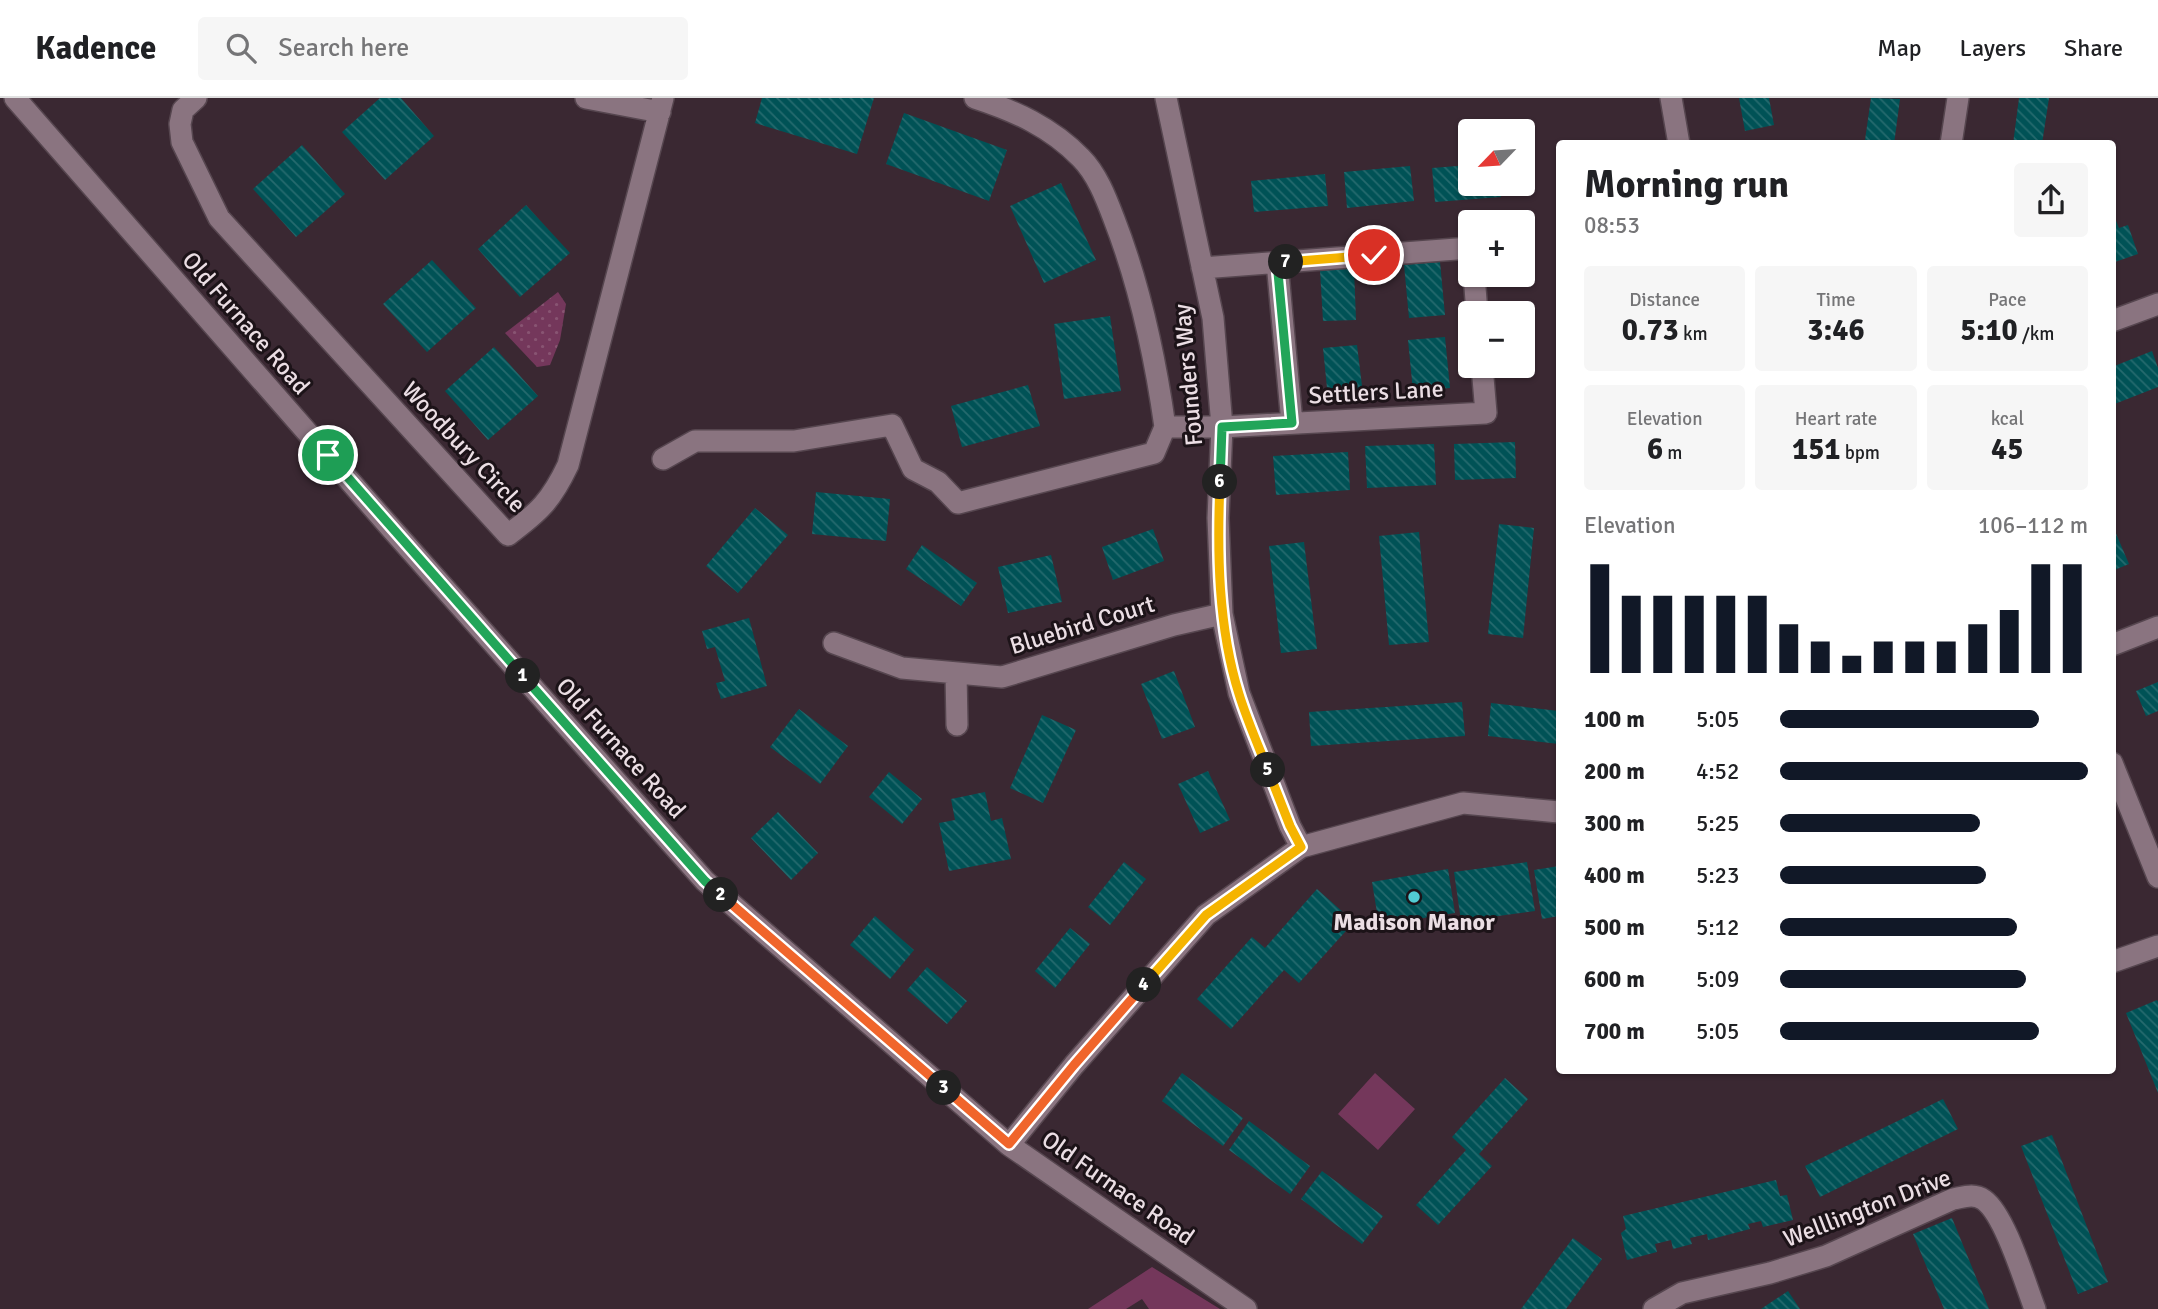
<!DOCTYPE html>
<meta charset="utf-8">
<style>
body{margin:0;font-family:Signika,sans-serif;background:#f6f6f6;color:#202124;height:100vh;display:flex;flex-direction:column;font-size:26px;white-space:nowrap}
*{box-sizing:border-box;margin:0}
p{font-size:23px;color:#757577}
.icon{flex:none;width:38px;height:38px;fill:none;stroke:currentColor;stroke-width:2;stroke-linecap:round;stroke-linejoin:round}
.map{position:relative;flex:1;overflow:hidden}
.details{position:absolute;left:1556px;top:42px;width:560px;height:934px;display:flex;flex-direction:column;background:#fff;border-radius:7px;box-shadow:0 2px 5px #0004}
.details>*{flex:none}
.needle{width:46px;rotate:245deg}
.controls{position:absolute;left:1458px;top:21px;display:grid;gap:14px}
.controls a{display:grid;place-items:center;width:77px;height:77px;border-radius:7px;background:#fff;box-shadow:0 2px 5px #0004;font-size:35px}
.pin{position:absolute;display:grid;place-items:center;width:60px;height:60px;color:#fff;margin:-30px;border:4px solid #fff;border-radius:50%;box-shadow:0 2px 7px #0007}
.km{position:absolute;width:35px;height:35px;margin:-18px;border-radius:50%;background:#222;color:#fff;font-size:19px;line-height:35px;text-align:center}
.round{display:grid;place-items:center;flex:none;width:74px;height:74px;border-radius:7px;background:#f6f6f6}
.overview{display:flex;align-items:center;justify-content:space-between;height:119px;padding:0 28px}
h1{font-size:38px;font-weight:800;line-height:52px}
.metrics{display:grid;grid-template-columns:repeat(3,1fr);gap:10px;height:119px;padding:7px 28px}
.metrics div{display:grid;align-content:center;border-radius:7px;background:#f6f6f6;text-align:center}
.metrics b{font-size:30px;font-weight:800}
.metrics small{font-size:19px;font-weight:400}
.metrics p{font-size:19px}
.chart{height:196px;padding:14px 28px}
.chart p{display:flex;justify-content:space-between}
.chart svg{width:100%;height:126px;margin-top:7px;stroke:#111827;stroke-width:6}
ul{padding:0 28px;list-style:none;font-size:23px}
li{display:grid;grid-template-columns:112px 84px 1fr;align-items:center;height:52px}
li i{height:18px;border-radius:9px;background:#111827}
header{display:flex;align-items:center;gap:42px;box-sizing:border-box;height:98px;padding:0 35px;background:#fff;border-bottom:2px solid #e0e0e0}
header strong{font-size:33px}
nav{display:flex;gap:38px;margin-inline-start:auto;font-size:24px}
.search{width:490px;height:63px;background:#f6f6f6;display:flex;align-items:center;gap:18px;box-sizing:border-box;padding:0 24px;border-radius:7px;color:#757577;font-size:26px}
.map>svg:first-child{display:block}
.grass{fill:#74375b}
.park{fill:url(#park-dots)}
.building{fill:url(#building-back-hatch)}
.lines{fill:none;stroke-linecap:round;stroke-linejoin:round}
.minor-casing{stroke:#56464f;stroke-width:24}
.minor{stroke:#8a7480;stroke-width:21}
.split-1-casing{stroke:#fff;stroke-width:14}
.split-2-casing{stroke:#fff;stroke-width:14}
.split-3-casing{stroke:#fff;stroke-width:14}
.split-4-casing{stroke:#fff;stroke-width:14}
.split-5-casing{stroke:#fff;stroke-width:14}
.split-6-casing{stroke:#fff;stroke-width:14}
.split-7-casing{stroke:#fff;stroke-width:14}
.split-8-casing{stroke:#fff;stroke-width:14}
.split-1{stroke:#22a559;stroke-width:9}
.split-2{stroke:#22a559;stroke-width:9}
.split-3{stroke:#f0652b;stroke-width:9}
.split-4{stroke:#f0652b;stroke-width:9}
.split-5{stroke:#f5b400;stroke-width:9}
.split-6{stroke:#f5b400;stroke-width:9}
.split-7{stroke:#22a559;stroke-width:9}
.split-8{stroke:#f5b400;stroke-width:9}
.poi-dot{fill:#51ccd3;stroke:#1c1318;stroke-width:2.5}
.labels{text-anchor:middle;stroke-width:6;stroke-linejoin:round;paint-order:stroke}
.street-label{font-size:24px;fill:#ebdee4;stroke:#1c1318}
.poi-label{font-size:24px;font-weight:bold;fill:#ebdee4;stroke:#1c1318}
</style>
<header>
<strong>Kadence</strong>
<div class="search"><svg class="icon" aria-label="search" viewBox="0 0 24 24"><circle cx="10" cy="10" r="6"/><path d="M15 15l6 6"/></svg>Search here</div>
<nav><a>Map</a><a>Layers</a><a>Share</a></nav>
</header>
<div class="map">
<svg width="2158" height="1211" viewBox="0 0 2158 1211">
<defs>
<pattern id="park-dots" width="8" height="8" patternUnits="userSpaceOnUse" patternTransform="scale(1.75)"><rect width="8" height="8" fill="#74375b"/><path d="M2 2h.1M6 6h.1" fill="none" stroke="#885472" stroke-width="1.8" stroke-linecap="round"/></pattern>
<pattern id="building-back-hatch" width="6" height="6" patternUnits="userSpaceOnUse" patternTransform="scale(1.75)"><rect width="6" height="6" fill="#005256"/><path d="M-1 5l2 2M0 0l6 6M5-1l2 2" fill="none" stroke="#256a6e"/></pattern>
</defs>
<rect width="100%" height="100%" fill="#3a2832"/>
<path class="grass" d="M1375,975l40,36 -37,41 -40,-36z
M1152,1169l68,42h-71l-7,-10 -16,10h-38z"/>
<path class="park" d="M558,194l8,12 -6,36 -10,25 -13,2 -32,-34z"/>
<path class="building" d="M380,0h21l33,38 -49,44 -43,-48z
M762,0h112l-17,56 -102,-31z
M1739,0h30l5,27 -29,6z
M1871,0l29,1 -6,45 -29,-4z
M2019,0h30l-7,46h-29z
M904,15l103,37 -18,51 -103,-37z
M302,47l43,49 -49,43 -43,-48z
M1470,67v19h30l1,13 -66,5 -3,-34z
M1410,68l4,35 -67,7 -3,-36z
M1325,76l3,32 -74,6 -3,-31z
M1061,85l35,77 -52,23 -34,-77z
M526,107l44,48 -50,44 -42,-48z
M2112,113l7,17 9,-3 10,29 -26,9z
M432,162l44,48 -49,44 -44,-48z
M1440,164l5,53 -36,3 -5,-53z
M1354,170l2,52 -33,1 -3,-51z
M1110,218l11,75 -57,8 -10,-75z
M1445,239l5,51 -37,3 -5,-51z
M1357,247l6,49 -35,4 -5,-50z
M494,249l44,49 -50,44 -43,-49z
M2152,253l6,17v19l-46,18v-38z
M1028,287l12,41 -78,21 -11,-41z
M1515,344l1,36 -61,2 -1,-36z
M1434,346l2,41 -69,3 -2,-42z
M1348,354l2,38 -74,5 -3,-39z
M816,394l74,7 -4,42 -74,-7z
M755,410l33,27 -50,58 -32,-27z
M1499,426l35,4 -11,110 -35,-4z
M2112,426l17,40 -17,7z
M1153,431l11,32 -51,19 -11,-33z
M1419,434l10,110 -40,3 -10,-109z
M1304,444l13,107 -36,4 -12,-107z
M922,447l55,38 -16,23 -55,-37z
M1051,457l11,47 -54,11 -10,-46z
M749,520l18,68 -46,13 -5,-16 9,-2 -10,-34 -8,2 -5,-18z
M1174,573l21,56 -33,12 -21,-55z
M2158,584v29l-12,5 -10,-25z
M1462,604l3,34 -154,10 -2,-34z
M1491,605l68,8v33l-71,-8z
M799,611l49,37 -28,38 -50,-37z
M1042,617l34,15 -33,73 -33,-15z
M1208,673l22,49 -30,13 -22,-49z
M889,674l33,27 -20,25 -33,-27z
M985,694l6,29 11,-3 9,41 -62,12 -10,-48 16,-3 -4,-21z
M778,714l40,41 -27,27 -40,-42z
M1124,764l22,17 -36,46 -22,-18z
M1527,764l8,49 -74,10 -7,-49z
M1559,768v50l-17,3 -8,-49z
M1448,771l7,44 -76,12 -7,-43z
M1317,791l37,33 -55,61 -15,-13 -53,59 -34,-30 55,-62 13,11z
M875,818l39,34 -24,29 -40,-34z
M1070,830l20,16 -35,44 -20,-17z
M927,869l40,34 -20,23 -40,-34z
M2157,902l1,2v91l-32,-80z
M1182,975l61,45 -20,28 -61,-45z
M1505,980l23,21 -49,55 13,12 -54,59 -22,-20 50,-55 -14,-13z
M1943,1001l15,30 -138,68 -15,-31z
M1249,1023l61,45 -20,28 -61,-44z
M2052,1037l56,147 -30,12 -57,-148z
M1322,1073l61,45 -21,28 -61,-45z
M1776,1082l4,16 7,-1 6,25 -30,7 -2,-6 -13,3 2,5 -42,11 -1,-6 -17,4 2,6 -19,5 -2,-9 -16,4 2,8 -30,8 -6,-27 5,-4 -3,-13z
M1952,1120l37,91h-45l-31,-75z
M1573,1140l29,21 -36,50h-45z
M1788,1193l12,18h-39z"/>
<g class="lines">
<defs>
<path id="minor" d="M15,0l375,429 315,354 304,264 237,164
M196,0l-13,12 -3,14 2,18 37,76 289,317c31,-23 43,-34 60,-70l95,-367
M586,0l74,14
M975,0c40,13 76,29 106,60 16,16 25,40 33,61 26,67 41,137 51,208
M1166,0l47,220 9,109 -4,91 4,96 17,79 51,133 11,21
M1671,0l8,46
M1951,46l7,-46
M1277,164l15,161
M1202,170l268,-20
M1474,177l3,38
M2112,223l46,-17
M663,361l32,-18h99l98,-16 21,44 25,13 20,21 196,-50 11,-26h57l264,-14 -4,-47
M834,545l68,25 100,9 172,-52 48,-11
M2112,547l46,-18
M956,575l1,52
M2112,665l46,114
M2112,864l46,-16
M1009,1047l65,-80 132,-150 95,-68 162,-44 96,9
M1654,1211l28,-16 88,-20 56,-17 127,-57c11,-2 21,-6 31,1 21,15 41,83 51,109"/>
</defs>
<use href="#minor" class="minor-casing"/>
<use href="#minor" class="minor"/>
</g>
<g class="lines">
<defs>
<path id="split-1" d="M328,357l195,221"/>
<path id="split-2" d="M523,578l182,205 16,14"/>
<path id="split-3" d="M721,797l223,193"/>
<path id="split-4" d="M944,990l65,56 65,-79 70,-80"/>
<path id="split-5" d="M1144,887l62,-70 95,-68 -11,-21 -22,-56"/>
<path id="split-6" d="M1220,384c-3,70 -2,145 19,212 8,26 19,51 29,76"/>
<path id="split-7" d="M1220,384l2,-55 70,-4 -15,-161h9"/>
<path id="split-8" d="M1286,164l88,-7"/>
</defs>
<use href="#split-1" class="split-1-casing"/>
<use href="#split-2" class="split-2-casing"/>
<use href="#split-3" class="split-3-casing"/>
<use href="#split-4" class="split-4-casing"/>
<use href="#split-5" class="split-5-casing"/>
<use href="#split-6" class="split-6-casing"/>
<use href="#split-7" class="split-7-casing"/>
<use href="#split-8" class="split-8-casing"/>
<use href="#split-1" class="split-1"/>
<use href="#split-2" class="split-2"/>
<use href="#split-3" class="split-3"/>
<use href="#split-4" class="split-4"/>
<use href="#split-5" class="split-5"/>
<use href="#split-6" class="split-6"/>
<use href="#split-7" class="split-7"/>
<use href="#split-8" class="split-8"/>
</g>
<circle class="poi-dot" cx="1414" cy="799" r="7"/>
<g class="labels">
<g class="street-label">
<text transform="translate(246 225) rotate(49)" y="8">Old Furnace Road</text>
<text transform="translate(1188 277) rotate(-95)" y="8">Founders Way</text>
<text transform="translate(1376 294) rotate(-3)" y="8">Settlers Lane</text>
<text transform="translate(464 349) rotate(47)" y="8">Woodbury Circle</text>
<text transform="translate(1082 527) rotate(-17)" y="8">Bluebird Court</text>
<text transform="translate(621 650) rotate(48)" y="8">Old Furnace Road</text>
<text transform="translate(1118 1090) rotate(35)" y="8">Old Furnace Road</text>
<text transform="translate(1867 1110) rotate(-21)" y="8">Welllington Drive</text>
</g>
<g class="poi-label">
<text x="1414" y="832">Madison Manor</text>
</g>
</g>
</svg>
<div class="controls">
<a><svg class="needle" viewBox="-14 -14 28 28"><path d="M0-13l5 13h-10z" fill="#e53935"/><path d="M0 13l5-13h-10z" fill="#757577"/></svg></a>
<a>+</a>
<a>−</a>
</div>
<div class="pin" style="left:328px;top:357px;background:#1e9e55"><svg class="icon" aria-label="arrive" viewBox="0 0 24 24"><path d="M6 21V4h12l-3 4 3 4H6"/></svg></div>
<div class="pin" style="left:1374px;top:157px;background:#d93025"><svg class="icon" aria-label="check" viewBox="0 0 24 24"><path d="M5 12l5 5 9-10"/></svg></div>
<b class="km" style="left:523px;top:578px">1</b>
<b class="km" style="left:721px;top:797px">2</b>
<b class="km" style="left:944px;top:990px">3</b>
<b class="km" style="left:1144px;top:887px">4</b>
<b class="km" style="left:1268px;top:672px">5</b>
<b class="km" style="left:1220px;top:384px">6</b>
<b class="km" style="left:1286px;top:164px">7</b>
<section class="details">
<div class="overview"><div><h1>Morning run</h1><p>08:53</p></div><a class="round"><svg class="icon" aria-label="share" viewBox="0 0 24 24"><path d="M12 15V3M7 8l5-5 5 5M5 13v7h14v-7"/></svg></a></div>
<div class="metrics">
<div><p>Distance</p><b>0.73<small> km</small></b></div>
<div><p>Time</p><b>3:46</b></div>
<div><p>Pace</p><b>5:10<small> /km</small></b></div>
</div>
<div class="metrics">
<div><p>Elevation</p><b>6<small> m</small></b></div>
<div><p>Heart rate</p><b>151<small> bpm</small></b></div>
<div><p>kcal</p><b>45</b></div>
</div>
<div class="chart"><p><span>Elevation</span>106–112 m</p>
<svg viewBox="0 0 160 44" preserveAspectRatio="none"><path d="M5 44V6M15 44V17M25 44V17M35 44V17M45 44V17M55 44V17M65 44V27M75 44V33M85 44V38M95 44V33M105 44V33M115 44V33M125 44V27M135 44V22M145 44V6M155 44V6"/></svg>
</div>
<ul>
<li><b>100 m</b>5:05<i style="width:84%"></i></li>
<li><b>200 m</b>4:52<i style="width:100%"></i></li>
<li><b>300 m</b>5:25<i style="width:65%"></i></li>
<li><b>400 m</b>5:23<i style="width:67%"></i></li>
<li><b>500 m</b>5:12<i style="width:77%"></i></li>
<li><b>600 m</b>5:09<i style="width:80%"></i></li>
<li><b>700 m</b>5:05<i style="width:84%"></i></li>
</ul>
</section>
</div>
